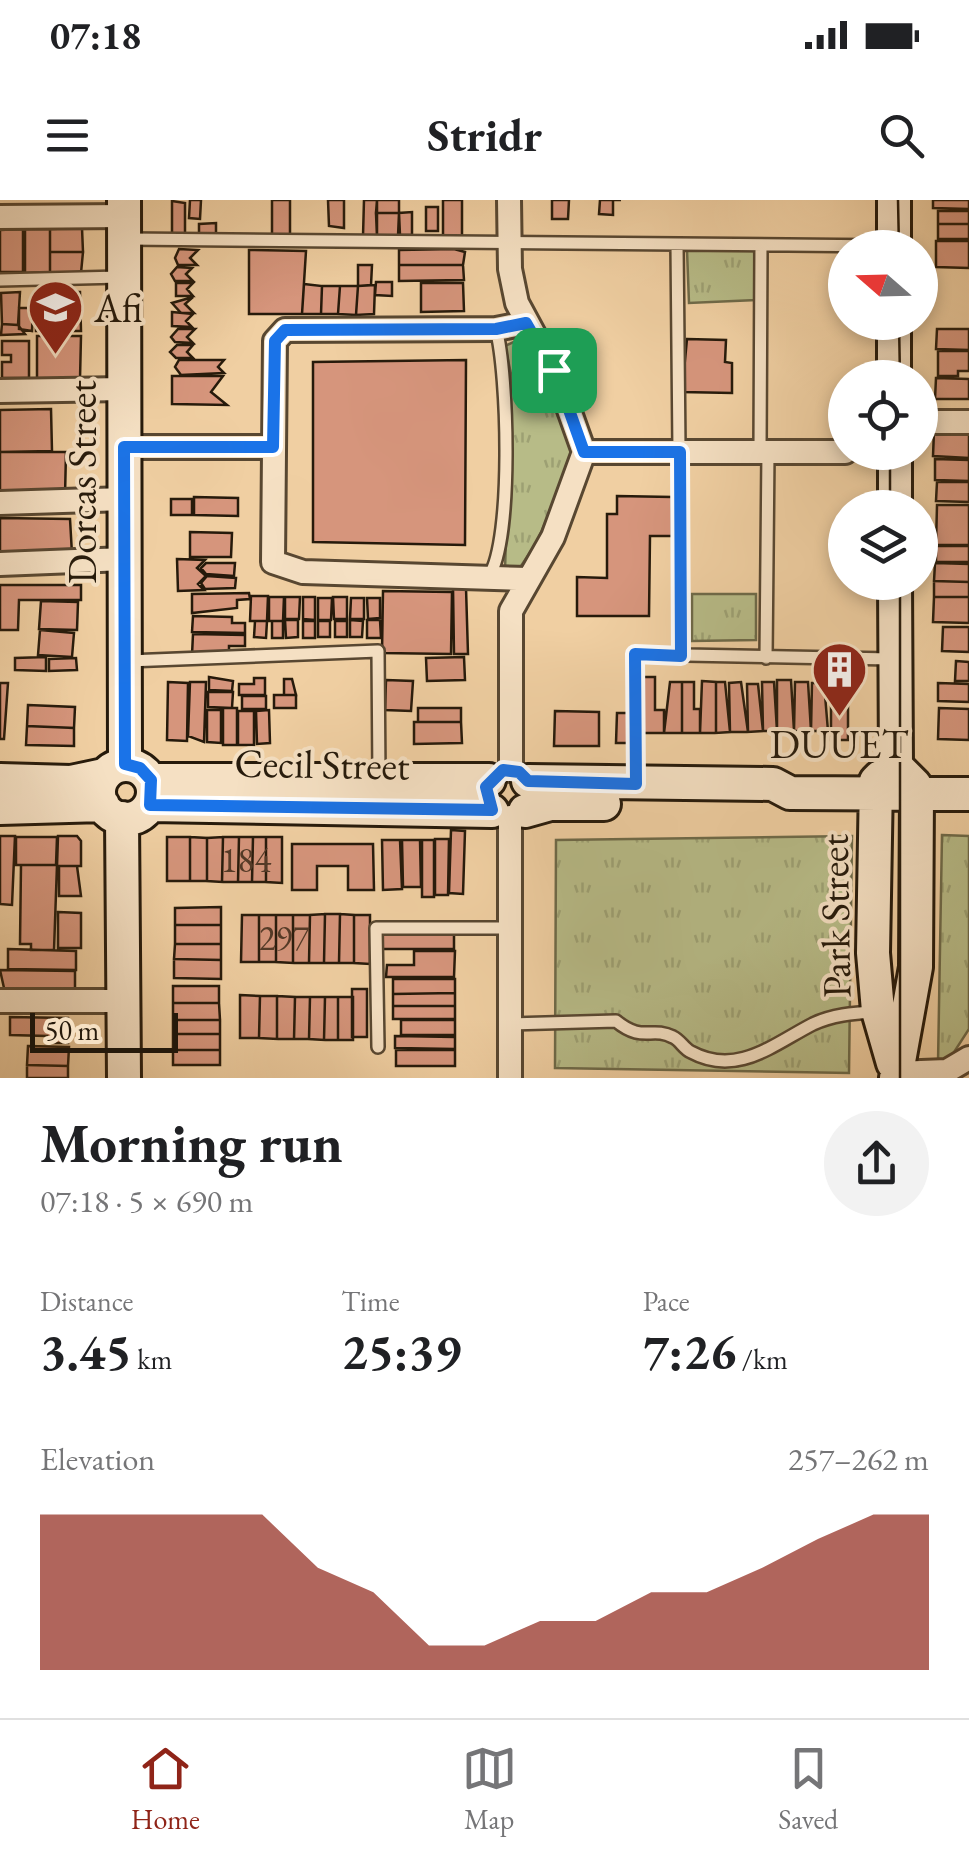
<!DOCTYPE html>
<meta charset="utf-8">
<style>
body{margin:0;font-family:"EB Garamond",serif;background:#f2f2f2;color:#202124;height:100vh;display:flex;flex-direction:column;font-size:38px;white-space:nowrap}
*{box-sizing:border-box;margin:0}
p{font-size:32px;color:#757577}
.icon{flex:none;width:55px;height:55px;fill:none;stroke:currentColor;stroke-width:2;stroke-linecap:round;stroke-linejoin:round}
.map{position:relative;height:878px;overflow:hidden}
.sheet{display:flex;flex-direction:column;background:#fff;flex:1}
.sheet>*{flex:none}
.needle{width:65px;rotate:290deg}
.tools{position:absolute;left:828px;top:30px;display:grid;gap:20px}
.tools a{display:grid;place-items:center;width:110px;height:110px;border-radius:50%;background:#fff;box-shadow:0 5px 15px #0003;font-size:50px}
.scale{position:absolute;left:30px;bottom:25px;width:148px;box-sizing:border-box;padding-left:10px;border:5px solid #261a0b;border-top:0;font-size:28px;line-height:35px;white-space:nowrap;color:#261a0b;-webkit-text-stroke:8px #f5e0c3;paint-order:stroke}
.pin{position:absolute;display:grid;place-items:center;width:85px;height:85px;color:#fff;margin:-42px;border-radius:20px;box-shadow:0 5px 15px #0006}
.round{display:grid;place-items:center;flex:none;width:105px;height:105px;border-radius:52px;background:#f2f2f2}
.headline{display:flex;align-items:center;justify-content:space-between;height:170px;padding:0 40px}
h1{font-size:55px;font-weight:700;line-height:75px}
.metrics{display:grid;grid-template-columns:repeat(3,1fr);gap:15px;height:170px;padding:10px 40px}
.metrics div{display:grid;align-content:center}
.metrics b{font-size:50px;font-weight:700}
.metrics small{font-size:28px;font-weight:400}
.metrics p{font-size:28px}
.chart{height:280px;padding:20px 40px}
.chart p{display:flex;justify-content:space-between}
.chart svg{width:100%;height:180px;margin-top:10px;fill:#8f2418;opacity:.7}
.status{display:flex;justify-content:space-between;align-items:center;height:70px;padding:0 50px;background:#fff;direction:ltr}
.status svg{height:28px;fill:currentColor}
header{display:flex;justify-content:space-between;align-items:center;height:130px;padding:0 40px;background:#fff;font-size:45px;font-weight:700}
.dock{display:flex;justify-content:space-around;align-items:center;height:140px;border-top:2px solid #e0e0e0;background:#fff;font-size:28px;color:#757577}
.dock a{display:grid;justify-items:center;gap:5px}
.dock .selected{color:#8f2418}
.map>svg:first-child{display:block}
.grass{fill:url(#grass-tufts);stroke:#6e6a49;stroke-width:2.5}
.building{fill:#d6957c;stroke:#261a0b;stroke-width:2.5}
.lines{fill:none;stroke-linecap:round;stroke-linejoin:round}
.lane-casing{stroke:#584731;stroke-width:16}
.street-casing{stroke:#584731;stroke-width:28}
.secondary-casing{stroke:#261a0b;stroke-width:38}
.lane{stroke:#f5e0c3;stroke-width:11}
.street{stroke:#f5e0c3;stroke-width:22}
.secondary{stroke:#f5e0c3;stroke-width:32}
.tram{stroke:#261a0b;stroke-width:2.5}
.route-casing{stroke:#fff;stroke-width:20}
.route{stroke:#1a73e8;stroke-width:12}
.labels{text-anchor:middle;stroke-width:8;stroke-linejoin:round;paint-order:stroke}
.number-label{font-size:35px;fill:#523927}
.poi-label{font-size:40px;fill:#261a0b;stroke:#f5e0c3;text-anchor:start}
.street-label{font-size:40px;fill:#261a0b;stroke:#f5e0c3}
</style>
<div class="status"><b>07:18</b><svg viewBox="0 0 49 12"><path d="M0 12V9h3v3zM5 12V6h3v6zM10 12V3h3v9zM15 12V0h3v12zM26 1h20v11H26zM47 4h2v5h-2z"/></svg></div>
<header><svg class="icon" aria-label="menu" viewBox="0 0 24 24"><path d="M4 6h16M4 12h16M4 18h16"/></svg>Stridr<svg class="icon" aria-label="search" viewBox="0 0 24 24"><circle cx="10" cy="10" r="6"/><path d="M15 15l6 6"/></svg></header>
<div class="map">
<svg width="969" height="878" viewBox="0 0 969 878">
<defs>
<pattern id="grass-tufts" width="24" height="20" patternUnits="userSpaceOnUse" patternTransform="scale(2.5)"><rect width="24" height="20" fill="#b7bb87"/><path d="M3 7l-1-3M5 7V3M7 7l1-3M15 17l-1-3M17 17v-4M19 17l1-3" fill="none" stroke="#9da073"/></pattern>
</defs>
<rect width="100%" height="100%" fill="#f0cfa2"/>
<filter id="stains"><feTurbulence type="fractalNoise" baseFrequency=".002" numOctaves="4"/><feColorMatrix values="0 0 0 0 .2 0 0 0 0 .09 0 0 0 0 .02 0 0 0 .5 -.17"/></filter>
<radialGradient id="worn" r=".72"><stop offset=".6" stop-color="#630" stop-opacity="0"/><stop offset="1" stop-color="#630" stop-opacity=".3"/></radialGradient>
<path class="grass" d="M754,48l2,52 -67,3 -2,-53z
M520,139l14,18 32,68 7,32 -36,85 -18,27 -14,1 6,-196 -6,-28z
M692,394h64v46l-64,1z
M942,635l27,1v193l-20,31 -11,3z
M852,636l-3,237 -294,-5 1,-228z"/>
<path class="building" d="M190,0h11l-1,19 -11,-1z
M272,0h18v36l-18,1z
M328,0h16v28l-15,-2z
M364,0h13v37l-14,-1z
M377,0h22v13h-23z
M443,0h19v37h-19z
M552,0h17l-1,19h-16z
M600,0h21h-8v15l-14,-1z
M933,0h36v9l-36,-1z
M172,1l13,2v34h-13z
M426,7h12v24h-12z
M938,11h31v13h-31z
M412,12v23h-12l-1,-22z
M376,13h23l-1,23 -21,1z
M216,23v14h-17v-13z
M938,24h31v15h-31z
M82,28l1,24h-33v-23z
M23,29v43h-23v-42z
M25,29h25v43l-25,1z
M936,41h33v27l-33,-1z
M179,49l19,1 -8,8 7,7h-19l-3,-7z
M454,49l11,3 -2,13h-64v-15z
M249,50l57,1 -4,63h-53z
M50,52h33l-2,21 -31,-1z
M358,65h14l-1,20 -13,1z
M399,65h64l1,15 -65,1z
M177,67l15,1 -6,6 7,7h-18l-4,-7z
M376,82h16v14l-17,-1z
M176,83h17l-6,6 6,7h-17z
M421,83h42l1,28 -43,1z
M304,84l18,2 -1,28h-19z
M375,85l-1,29 -18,1 2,-29z
M322,86h18l-2,28h-17z
M340,86h18l-2,29 -18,-1z
M20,92l-2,33 -16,-1 -1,-31z
M35,92h45l1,39h-45z
M193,97l-8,7 9,9h-13l-9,-10z
M19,108h14l-1,23 -13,-2z
M172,112l21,2 -7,7 6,6 -20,-1z
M2,124l16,1 7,9 -24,1z
M178,129h17l-8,8 6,6 -18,-1 -4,-5z
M937,129h32v21l-33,-1z
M37,136h44l-1,43 -43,-1z
M687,139l39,1 -1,22 7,1v30l-50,-1z
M2,141h27v37h-27v-16h9v-7h-9z
M177,145h16l-6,7 6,6h-17l-6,-6z
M938,151h31v20h-11v5h-20z
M179,160h45l-6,7 6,6 -43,2 -6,-8z
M466,160l-1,185 -152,-3v-180z
M172,176h51l-12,16 16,13 -55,-1z
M936,178l33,1v20h-34z
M51,209l1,42 -52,1v-42z
M934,231l35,1v26l-36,-2z
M0,252h66l-1,44 -65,-1z
M935,259l34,1v21l-34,-1z
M937,282h32v20l-33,-1z
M617,296l55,1v39h-22l-1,80h-72v-39l30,1v-64h10z
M194,297l44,1v18l-44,-1z
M171,299h21v16h-21z
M937,305h32v40h-33z
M0,318l70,1 2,35 -72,1z
M190,332l42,1 -1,24h-41z
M936,346h33v16h-33z
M177,359l28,1 -8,8 9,8 -8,8 6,6 -26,1z
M206,363h29l-1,13 -28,-2 -5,-6z
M935,363l34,1v18l-35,-1z
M207,376l29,2 -1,10 -30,1 -4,-6z
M934,381l35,1v15h-35z
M0,385h81v15h-62l-1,30h-18z
M453,387l13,1 2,66h-14z
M383,391l69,1 -1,62 -69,-1z
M249,393l1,6 -13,1v8l-45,5v-19z
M251,396h17l-1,25h-17z
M269,397h15l-1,24h-14z
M285,397h15l-1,22h-14z
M303,397h12v23l-12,-1z
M333,397h14v22h-13z
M934,397h35v26l-36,-1z
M318,398h14l-1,22h-13z
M351,398h13v21h-14z
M367,398h13v20l-12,1z
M41,401l37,1 -1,28 -38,-1z
M193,416l39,1v6h13v10l-53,-1z
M285,420h13v17l-12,1z
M350,420l13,1 -1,16h-12z
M367,420h13l1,18h-14z
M255,421h12l-1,17 -12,-1z
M272,421h11v17h-11z
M303,421h12v17h-12z
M318,421h12v16h-12z
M335,421h12v16h-12z
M943,427h26v25l-27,-1z
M40,430l34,3 -2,24 -34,-2z
M193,434l52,1v11h-16v10l-37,-1z
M46,457v14l-31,-1v-12z
M464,457l1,23 -38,1 -1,-23z
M76,458l1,12 -28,1v-12z
M956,461l13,1v19h-14z
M209,477l24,4 -1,10 -23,-1z
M641,477h14v33h9v23h-23z
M254,478h11v17h-26v-11h15z
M284,479h8l4,16h-12z
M386,480l27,1 -2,30 -26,-1z
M777,480h14l3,51h-17z
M702,481l14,1v51h-16z
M168,482l20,1 -1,58 -20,-1z
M190,482h16l-2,60 -16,-6z
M670,482h12v51h-18z
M682,482h12v27h6v24h-18z
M716,482h9l5,50 -14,1z
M741,482l7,50h-18l-1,-49z
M762,482h12l3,49h-14z
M795,482h13l3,49h-17z
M0,483h8l-4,56h-4z
M812,483h12l4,48h-17z
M938,483l31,1v18l-31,-1z
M747,484h11l5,47 -15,1z
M208,492h25l-1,16 -24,-1z
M274,495h22v13h-22z
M242,496h24v13h-24z
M831,498h17v42h-17z
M28,505l47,2 -1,21 -47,-2z
M223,508h14v37h-14z
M418,508h43v14h-43z
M939,508l30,1v31l-31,-1z
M207,510h14v33l-14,-1z
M269,510l1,33 -13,1 -1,-33z
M238,511h16v34h-16z
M555,511l44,1v34h-45z
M617,513h16l-1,30h-16z
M414,522h47l1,21 -48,1z
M27,526l47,2v18l-48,-1z
M451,630l14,1 -2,63 -14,-1z
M0,636h15l-3,69 -12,-1z
M58,636h19l4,5v25h-24z
M16,637h41l-1,28h-40z
M167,637h23v44h-23z
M190,637l17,1v43h-17z
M223,637h16l-1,45h-16z
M223,637l-1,45 -15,-1v-43z
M239,637h14l-1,45h-14z
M253,637h13v45h-14z
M266,637h16v46l-16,-1z
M435,639h14l-1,56h-13z
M382,640h18l2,49 -19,1z
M402,640h18l1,47h-18z
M422,640h12v57h-12z
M292,644h81l1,46h-26v-24h-31v24h-25z
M21,665h36l-3,85h-23v-6h-11z
M59,666h18l4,30h-22z
M221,707v18h-46v-17z
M58,712l23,1v35h-23z
M325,714l-1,49h-15l1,-48z
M325,714h15l-1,49h-15z
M340,714l14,1v48h-15z
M242,715h17v47h-18z
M259,715h17v47h-17z
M276,715h17v48l-17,-1z
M293,715h17l-1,48h-16z
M354,715h16v49l-16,-1z
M175,725h46v19h-46z
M382,730l72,1v18h-72z
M175,744h46v16l-47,-1z
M8,749l68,2v19l-68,-1z
M414,751h41l-1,26h-68l1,-12h27z
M174,759l47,1v19l-47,-1z
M0,770l75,1v18l-71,-1z
M393,779h62v14l-62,1z
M173,786h46v17h-46z
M352,789h15v48h-15z
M455,793v13h-62v-12z
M240,795l20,1 -1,42h-19z
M260,796h17v43l-18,-1z
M277,796l18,1 -1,42h-17z
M295,797h15l-1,42h-15z
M310,797h15l-1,43 -15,-1z
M325,797h13v43h-14z
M338,797h15v43h-15z
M173,803h46l1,17h-47z
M393,806h62v13h-62z
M10,817l58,1v25h-22l1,-7 -37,-1z
M173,820h47v14h-47z
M401,820h54v15h-54z
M173,834h47v16h-47z
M395,836l60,1v12l-60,-1z
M28,846l41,1 -1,19 -41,-1z
M173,850h47v15h-47z
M396,850h59v16h-59z
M27,865l41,1v12h-41z"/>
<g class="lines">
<defs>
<path id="lane" d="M128,39l762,7
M677,44l4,412
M0,80l120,-3
M760,251l1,-206
M489,376c24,-36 19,-203 7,-247
M766,458l2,-206
M128,461l250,-10 1,126
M636,580l-1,-126 256,5
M510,824l106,-3c27,22 35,5 57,16 7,3 11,12 18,15 46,25 83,-8 122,-28 19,-9 40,-11 61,-12
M378,847l-2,-119h134"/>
<path id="street" d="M509,0l1,69 7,34 41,76 26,73 -31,85 -42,74v159
M0,17l124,-1
M526,123l-30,6 -211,1 -10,11 -2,221 30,10 224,7
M0,191l124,-2
M920,222h49
M125,247h148
M584,252h261
M0,303l125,-4
M0,364l125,-5
M510,617v261
M0,801h125
M896,873l51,-2 22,-13"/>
<path id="secondary" d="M124,0l1,565
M894,0v48
M894,122v56
M895,252v56
M895,382l1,184 19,19 2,9 -1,173 -20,111
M99 592a27 27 0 1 1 54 0a27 27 0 1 1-54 0Z
M880,577l-4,4 -3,172 5,58 15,52
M0,580l71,2 33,-7
M151,580h338
M528,581l245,3 17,9 179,1
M150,605l342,6
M0,608l103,-3
M525,611l25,-7h54
M122,618l2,260"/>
</defs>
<use href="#lane" class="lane-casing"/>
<use href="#street" class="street-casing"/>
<use href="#secondary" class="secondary-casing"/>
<use href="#lane" class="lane"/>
<use href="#street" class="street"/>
<use href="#secondary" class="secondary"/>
<path class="tram" d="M898,0l1,48
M899,122l1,56
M890,252v56
M900,382v496"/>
</g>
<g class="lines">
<defs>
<path id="route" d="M526,123l32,56 26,73h96l1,204 -46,-2 1,130 -108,-3 -9,-9 -16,-2 -17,17 6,23 -342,-5 1,-25 -11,-12 -15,-4 -1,-317h149l2,-106 10,-11 211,-1z"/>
</defs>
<use href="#route" class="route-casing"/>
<use href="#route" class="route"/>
</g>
<defs>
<symbol id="university-pin" viewBox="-11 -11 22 30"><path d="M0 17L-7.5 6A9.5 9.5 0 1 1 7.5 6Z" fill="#8f2418" stroke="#f5e0c3"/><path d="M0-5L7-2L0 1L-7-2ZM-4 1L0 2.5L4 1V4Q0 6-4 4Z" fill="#fff"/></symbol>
<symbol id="building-pin" viewBox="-11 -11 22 30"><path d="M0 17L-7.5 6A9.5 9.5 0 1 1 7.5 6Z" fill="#8f2418" stroke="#f5e0c3"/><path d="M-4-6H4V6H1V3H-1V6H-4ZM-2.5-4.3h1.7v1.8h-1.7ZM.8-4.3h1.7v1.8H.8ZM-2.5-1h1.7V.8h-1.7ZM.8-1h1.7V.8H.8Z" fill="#fff"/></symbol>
</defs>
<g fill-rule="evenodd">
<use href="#university-pin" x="24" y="76" width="63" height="86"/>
<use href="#building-pin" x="808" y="438" width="63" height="86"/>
</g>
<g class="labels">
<g class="number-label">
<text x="246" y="672">184</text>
<text x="284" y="750">297</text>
</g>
<g class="poi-label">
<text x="94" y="122">Afi</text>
<text x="839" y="558" text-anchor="middle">DUUET</text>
</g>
<g class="street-label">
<text transform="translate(82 282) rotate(-90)" y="14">Dorcas Street</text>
<text transform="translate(322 564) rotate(1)" y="14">Cecil Street</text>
<text transform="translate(835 716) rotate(-91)" y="14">Park Street</text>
</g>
</g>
<rect width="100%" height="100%" filter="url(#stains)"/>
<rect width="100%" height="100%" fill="url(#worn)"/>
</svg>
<div class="tools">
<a><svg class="needle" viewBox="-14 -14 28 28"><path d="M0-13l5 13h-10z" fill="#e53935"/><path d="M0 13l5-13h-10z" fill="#757577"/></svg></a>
<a><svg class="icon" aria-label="locate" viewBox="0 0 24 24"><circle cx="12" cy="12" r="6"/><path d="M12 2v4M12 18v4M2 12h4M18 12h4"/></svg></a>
<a><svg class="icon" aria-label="layers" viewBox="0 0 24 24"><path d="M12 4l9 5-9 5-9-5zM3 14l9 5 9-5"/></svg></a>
</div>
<div class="scale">50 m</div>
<div class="pin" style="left:554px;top:170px;background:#1e9e55"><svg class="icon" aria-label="arrive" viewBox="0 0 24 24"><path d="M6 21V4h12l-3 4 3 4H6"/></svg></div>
</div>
<section class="sheet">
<div class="headline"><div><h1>Morning run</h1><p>07:18 · 5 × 690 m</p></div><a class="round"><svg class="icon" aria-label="share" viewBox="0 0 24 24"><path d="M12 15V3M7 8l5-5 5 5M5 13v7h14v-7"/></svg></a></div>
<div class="metrics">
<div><p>Distance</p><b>3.45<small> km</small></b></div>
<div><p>Time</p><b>25:39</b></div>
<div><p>Pace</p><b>7:26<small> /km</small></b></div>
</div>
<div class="chart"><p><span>Elevation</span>257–262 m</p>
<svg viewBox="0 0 160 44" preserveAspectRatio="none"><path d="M0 44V6L10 6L20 6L30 6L40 6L50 19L60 25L70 38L80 38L90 32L100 32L110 25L120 25L130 19L140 12L150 6L160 6V44z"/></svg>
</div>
</section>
<nav class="dock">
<a class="selected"><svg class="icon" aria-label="home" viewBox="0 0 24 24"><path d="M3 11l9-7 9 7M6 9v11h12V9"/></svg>Home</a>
<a><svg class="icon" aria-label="map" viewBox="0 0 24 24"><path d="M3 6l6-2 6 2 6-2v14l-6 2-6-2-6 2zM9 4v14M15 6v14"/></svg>Map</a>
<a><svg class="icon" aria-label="saved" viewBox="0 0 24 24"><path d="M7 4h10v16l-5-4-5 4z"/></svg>Saved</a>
</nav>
